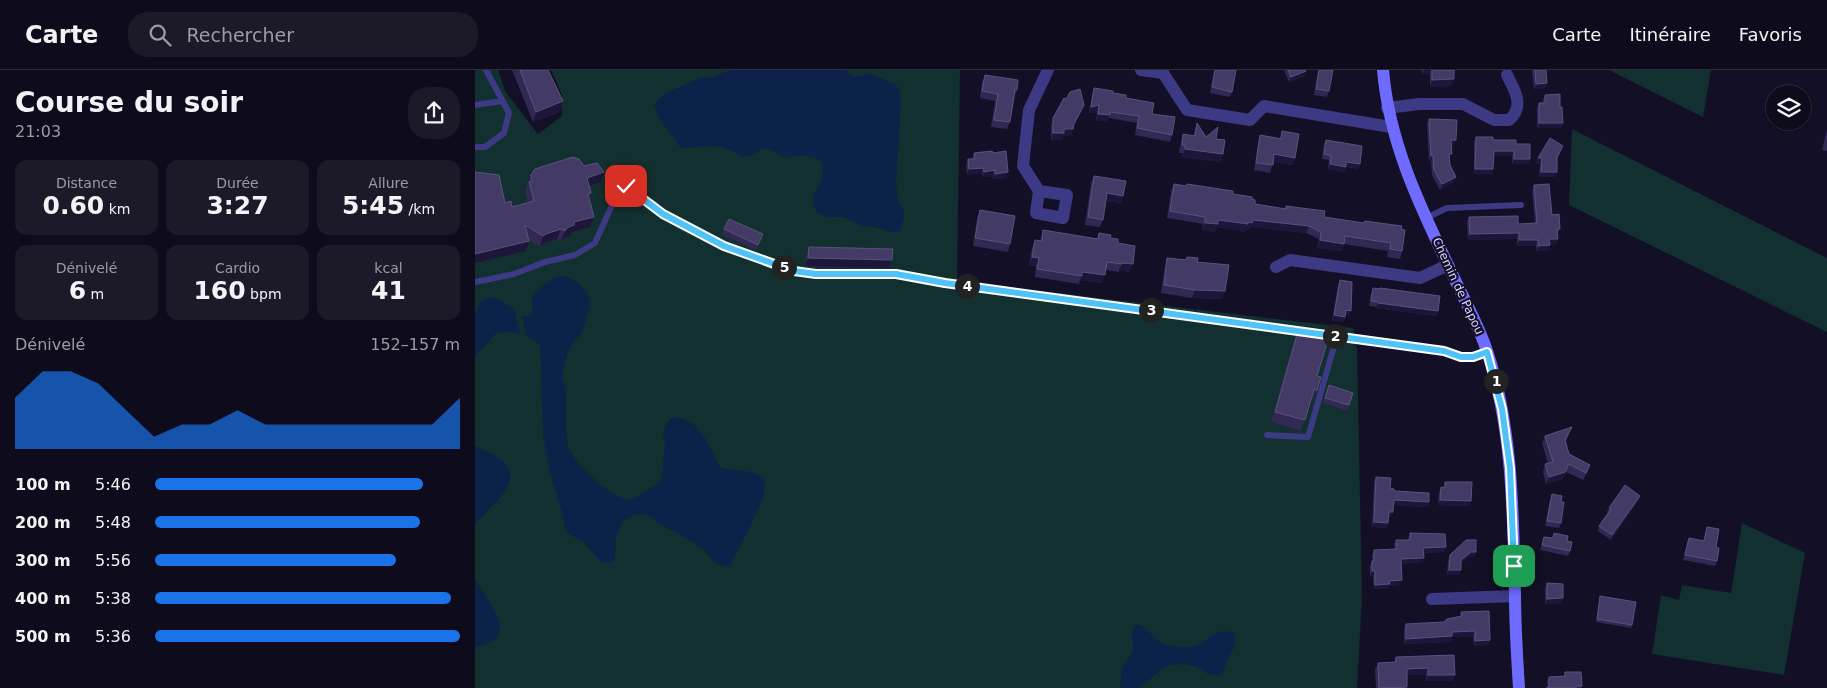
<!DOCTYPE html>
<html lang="fr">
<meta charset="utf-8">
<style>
body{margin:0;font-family:"DejaVu Sans",sans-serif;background:#1c1929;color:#f1f3f6;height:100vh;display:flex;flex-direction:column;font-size:19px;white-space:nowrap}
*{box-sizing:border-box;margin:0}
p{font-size:16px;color:#9b9ba3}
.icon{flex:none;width:28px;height:28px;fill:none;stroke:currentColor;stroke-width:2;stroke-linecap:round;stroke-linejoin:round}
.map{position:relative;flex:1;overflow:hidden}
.sheet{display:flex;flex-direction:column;background:#0e0b1c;width:475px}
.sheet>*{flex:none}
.buttons{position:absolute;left:1291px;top:15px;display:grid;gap:10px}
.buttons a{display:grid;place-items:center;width:45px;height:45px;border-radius:50%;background:#0e0b1c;box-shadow:0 1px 4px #0004,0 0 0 1px #2e2b3b;font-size:25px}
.pin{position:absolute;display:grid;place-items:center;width:42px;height:42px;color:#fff;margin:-21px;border-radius:10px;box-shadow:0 2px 8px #0006}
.km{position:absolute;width:25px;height:25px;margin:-12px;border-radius:50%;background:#222;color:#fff;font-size:14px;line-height:25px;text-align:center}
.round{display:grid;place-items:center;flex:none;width:52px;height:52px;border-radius:20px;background:#1c1929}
.summary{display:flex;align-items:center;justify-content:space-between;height:85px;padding:0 15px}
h1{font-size:28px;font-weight:700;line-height:38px}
.metrics{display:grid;grid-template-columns:repeat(3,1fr);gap:8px;height:85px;padding:5px 15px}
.metrics div{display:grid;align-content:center;border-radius:12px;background:#1c1929;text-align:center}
.metrics b{font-size:25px;font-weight:700}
.metrics small{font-size:14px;font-weight:400}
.metrics p{font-size:14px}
.chart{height:140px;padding:10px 15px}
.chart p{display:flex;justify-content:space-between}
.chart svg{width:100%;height:90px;margin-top:5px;fill:#1a73e8;opacity:.7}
ul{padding:0 15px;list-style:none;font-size:16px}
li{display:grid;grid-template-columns:80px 60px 1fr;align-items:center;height:38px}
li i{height:12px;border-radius:6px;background:#1a73e8}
header{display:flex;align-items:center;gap:30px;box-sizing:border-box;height:70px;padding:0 25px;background:#0e0b1c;border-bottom:1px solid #2e2b3b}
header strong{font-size:24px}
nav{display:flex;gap:28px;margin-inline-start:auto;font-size:18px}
.search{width:350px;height:45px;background:#1c1929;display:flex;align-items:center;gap:12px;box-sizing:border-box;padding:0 18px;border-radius:20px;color:#9b9ba3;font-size:19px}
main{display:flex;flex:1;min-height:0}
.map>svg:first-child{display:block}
.green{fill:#12302f}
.water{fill:#0c2248}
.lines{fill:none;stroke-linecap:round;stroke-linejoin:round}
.lane{stroke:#3d3a85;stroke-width:6}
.street{stroke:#3d3a85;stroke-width:12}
.secondary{stroke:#6f6bff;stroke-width:12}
.wall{fill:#312854}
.shaded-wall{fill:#1d163a}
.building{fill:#433a66;stroke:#5a527e}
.route-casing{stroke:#fff;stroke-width:10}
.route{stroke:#4fc3f7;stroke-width:6}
.labels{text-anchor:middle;stroke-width:4.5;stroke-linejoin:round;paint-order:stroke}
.street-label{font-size:12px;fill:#d9d4ff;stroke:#130f26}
</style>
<header>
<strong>Carte</strong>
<div class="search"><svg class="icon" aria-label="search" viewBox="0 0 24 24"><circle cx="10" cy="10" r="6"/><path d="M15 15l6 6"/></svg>Rechercher</div>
<nav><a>Carte</a><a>Itinéraire</a><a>Favoris</a></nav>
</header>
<main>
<section class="sheet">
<div class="summary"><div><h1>Course du soir</h1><p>21:03</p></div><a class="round"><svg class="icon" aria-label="share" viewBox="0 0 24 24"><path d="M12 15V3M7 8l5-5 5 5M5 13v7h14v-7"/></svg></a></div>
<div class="metrics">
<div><p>Distance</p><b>0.60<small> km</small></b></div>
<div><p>Durée</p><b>3:27</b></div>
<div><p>Allure</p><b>5:45<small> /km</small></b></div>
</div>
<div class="metrics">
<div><p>Dénivelé</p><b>6<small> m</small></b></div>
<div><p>Cardio</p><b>160<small> bpm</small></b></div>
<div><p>kcal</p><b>41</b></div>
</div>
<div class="chart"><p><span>Dénivelé</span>152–157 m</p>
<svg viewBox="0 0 160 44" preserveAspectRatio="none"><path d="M0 44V19L10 6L20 6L30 12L40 25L50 38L60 32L70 32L80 25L90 32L100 32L110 32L120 32L130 32L140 32L150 32L160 19V44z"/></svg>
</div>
<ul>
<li><b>100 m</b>5:46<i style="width:88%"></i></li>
<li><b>200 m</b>5:48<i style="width:87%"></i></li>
<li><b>300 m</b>5:56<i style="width:79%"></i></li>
<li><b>400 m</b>5:38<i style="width:97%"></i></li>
<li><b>500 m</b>5:36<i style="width:100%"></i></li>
</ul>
</section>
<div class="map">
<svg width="1352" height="618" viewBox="0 0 1352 618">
<rect width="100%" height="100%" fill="#130f26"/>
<path class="green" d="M0,0h23l7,21 33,43 24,-18v-21l-11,-25h409l-3,211 396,47 4,20 5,249 -5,91h-882z
M1134,0h102l-8,47z
M1097,59l255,129v74l-258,-127z
M1267,453l63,30 -21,122 -132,-21 9,-59 18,5 3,-15 49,8z"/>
<path class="water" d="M256,0h115l7,7 17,-3 25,10 5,7 1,12 -5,82 2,14 6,13v6l-4,14h-9l-16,-5 -14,-1 -17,-9h-18l-9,-5 -3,-5 -1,-11 9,-16 1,-17c-8,-9 -27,-9 -37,-5l-13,-7 -10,-3 -10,7 -10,2c-15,-10 -29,-12 -46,-10 -6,0 -10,2 -16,1l-23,-31 -4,-13 7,-7 7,-5 32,-14 15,-2z
M90,206l12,6 12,14 1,10 -9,29 -6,5 -8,14 -5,24 4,11v43l2,16 10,15 21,21 18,12 9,3h7l26,-16 3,-7 3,-33 -2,-9 3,-10 5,-6c29,-3 38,30 50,50 13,3 30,1 41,9 14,8 -25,74 -31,87 -4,2 -7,3 -11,1 -8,-3 -11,-10 -17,-15 -13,-11 -28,-18 -43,-26 -4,-2 -8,-7 -13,-9 -12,-3 -23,3 -28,14 -5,9 -2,21 -5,31l-5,3 -9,-2 -17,-19 -17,-10 -5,-23 -12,-40 -6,-35 -3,-89 -14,-10 -4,-19c5,0 9,0 11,-6 -3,-12 0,-16 10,-24 7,-6 12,-10 22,-10z
M15,227l10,3 15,10 5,24 -11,-2 -13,1 -21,24v-43l6,-13z
M0,376c61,24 31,45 0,78z
M0,510c14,23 48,60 0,67z
M660,555c13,-2 19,19 32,20 9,1 19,4 28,1 15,-5 18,-20 39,-13 4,12 -3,19 -8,30 -2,5 -3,9 -8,13l-8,-1 -13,-8 -12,-3 -13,1 -7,2 -26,21h-19l2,-20 11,-17 -1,-20z"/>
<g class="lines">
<path class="lane" d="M0,35l28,-4
M0,77h10l19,-14 5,-20 -23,-43
M951,148l21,-10 74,-3
M0,212l39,-8 31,-12 30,-7 20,-12 18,-40 13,-17 38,28 60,31 70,26 22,3h80l49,9 499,68c21,7 22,7 43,1
M792,365l41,2 29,-101"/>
<path class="street" d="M666,0l22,3 24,37 63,10 14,-14 127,21
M912,38l32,-4h44l31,16h15c16,-14 6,-29 -2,-45
M564,121l28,4 -4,23 -27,-5 3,-22 -16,-25 6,-56 19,-40
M801,197l14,-7 130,18 28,-13
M957,529l83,-3"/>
<path class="secondary" d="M908,0c6,71 35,132 65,195 13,29 29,56 39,86 26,78 26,162 28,243 0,31 2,63 4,94"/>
</g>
<path class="wall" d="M37,0h36l15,31 -3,11 -27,10z
M739,0h22l-4,22 -2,5 -20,-4z
M809,0h21l-1,6 -15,6z
M843,0h15l-4,21 -2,6 -13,-2z
M947,0h33l-4,16 -21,1v-13h-8z
M1057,0h19h-5l1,13 -1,5 -12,1z
M510,5l32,15 -3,7 -4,25 -3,7 -16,-2 4,-26 -15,-3 2,-16z
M619,18l19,5 13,5 26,16 20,21 -2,7 -35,-7 2,-12 -28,-5 -2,4 -11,-2 1,-8 -8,1 3,-18z
M1070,25l15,12 3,16 -2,5h-24v-20l2,-5h4v-3z
M609,35l-3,7 -8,14 -2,10h-8l-1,4h-11v-15l2,-7z
M954,49l25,26h-3l-2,14 1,6 6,12 -2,5 -14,8 -8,-15 -1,-14h-2l-2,-37z
M722,53l9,14 10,2 7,15 -3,8 -38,-5 1,-4h-4l2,-11 2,-8 10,2z
M1352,59v22l-5,-1z
M807,61l13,27 -2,7 -20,-3 -3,11 -16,-3 4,-27 2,-8 20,3z
M1001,67l40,7 14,15 -2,5h-16v-8h-19v13l-2,5h-17v-32z
M851,70l34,24 -2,5 -12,-2 -2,5 -16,-3 1,-9 -7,-1 2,-15z
M1088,76l-2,5 -4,8v13l-2,5h-16l1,-13h-4l2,-6z
M499,83h19l15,19 -2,6 -13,1v-3l-11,1v-4l-15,2 -1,-10 2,-6h4z
M109,96l17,16 -12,4v13l5,18 -4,10 -18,5 -1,4 -7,2 -3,3 -4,-2 -15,5 -2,3 -11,-7v1l-3,10 -21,-48 7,4 16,-4 -3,-11 6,-17z
M619,106l27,27 -15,-2 -3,19 -3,7 -15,-2 6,-42z
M699,114l59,10 19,5 3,5 30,5 1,-3 38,11 77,12 1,22 -2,8 -13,-2 1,-6 -44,-7 -3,7 -24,-3 2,-9 -13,-6 -55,-6 -2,3h-3l-1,2 -28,-5 -2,5 -13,-2 1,-6 -36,-6 4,-27z
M1059,115l18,30 8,14 -3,5 1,5 -2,5h-6l-2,7h-12v-5h-19v-7l-49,1 -1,-18 2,-5 49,7 17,-1 -3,-32z
M505,140l30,34 -2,8 -35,-6 4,-28z
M249,159l37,10 -5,11 -34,-15z
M568,160l54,9 2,-6 11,5 8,5 12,29 -11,-2v2l-13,-2 -4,13 -22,-3 -1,4 -44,-7 1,-11 -7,-1 3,-17 3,-8 5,1z
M334,177l83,13 -3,8 -84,-2 1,-11z
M712,187l10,5 28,29 -3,8 -30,-1 -31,-5 4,-27 2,-8 18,2z
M865,210l9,36h-3l-3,6 -11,-1 6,-36z
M898,218l65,23 -2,5 -60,-8v-1l-7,-1 2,-12z
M823,261l19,45v14l-4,10 -2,-1 -10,32 -30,-9 23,-80z
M854,315l24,8 -6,18 -24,-8z
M1094,365l-3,6 3,13 21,11 -3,8 -4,7 -17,-8 -4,7 -16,5 -3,-12 2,-8h3l-6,-21 3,-7z
M901,407l18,14 33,16 -34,-2 -2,12h-2l-2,11 -15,-1 2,-45z
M970,412l26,19 -2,5 -31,-1 1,-12 2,-6 2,1z
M1077,424l9,8v21l-2,5 -14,-2 5,-27z
M1164,430l-28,40 -13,-9 1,-5 9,-13 -1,-1 2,-4z
M1232,457l9,20 1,14 -2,5 -32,-6 4,-17 2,-5 14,3z
M935,463l36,14 -2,5 -20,1 -2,9 -21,2 1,16 -2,5 -11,1 -1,3h-14l-1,-13h-3v-10l2,-5v-6l2,-5 21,-1 -1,-4 2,-5h12z
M1079,463l13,8 3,10 -2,5 -28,-6 4,-13 8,1z
M1001,482l-2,5h-5l-8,7 -2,11h-12l1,-14 2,-6z
M1072,513l16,15 -2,6h-16v-16z
M1125,526l32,29 -1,3 -35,-6z
M986,542l29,28 -2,5 -14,1 -1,-9h-21l-2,5 -46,2v-15l2,-5 38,-2 16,-6z
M921,587l59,18 -3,6h-26v-6h-19v13h-31l-1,-18 3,-7 16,-1z
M1090,602l17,14 -1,2h-35l2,-1 -1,-6 2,-4 15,-1z"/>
<path class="shaded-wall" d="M949,0h7l-1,4h-8z
M831,1l-2,5 -15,6 2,-5z
M979,9l-3,7 -21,1 2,-7z
M1072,13l-1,5 -12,1 2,-5z
M88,31l-3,11 -27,10 3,-10z
M609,35l-3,7 -9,17h1l-2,7h-8l-1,4h-11l2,-7 11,-4 10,-5z
M624,35l-2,7 -8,1 2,-6z
M623,44l12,1 -3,7 -11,-2z
M1064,53h24l-2,5h-24z
M976,70h5l-2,5h-5z
M710,79l38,5 -3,8 -38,-5z
M1019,81h20l-2,5h-20z
M799,84l21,4 -2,7 -21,-3z
M958,85l-2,6h-2l2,-5z
M1063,88h4l-2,6h-4z
M1039,89h16l-2,5h-16z
M871,92l14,2 -2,5 -12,-2 -2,5 -16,-3 2,-5z
M508,98l-1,5 -15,2 2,-6z
M1000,99h18l-2,5h-17z
M520,100l-2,6 -11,1 2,-5z
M129,102l-3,10 -18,6 4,-10z
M533,102l-2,6 -13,1 2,-5z
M1066,102h16l-2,5h-16z
M981,107l-2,5 -14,8 2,-6z
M632,123l16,3 -2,7 -17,-2z
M119,147l-4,10 -18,5 -1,4 -7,2 -3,3 4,-10 2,-3 7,-6z
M743,150l30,2 5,-2 56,6 -3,7 -55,-6 -2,3h-3l-1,2 -28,-5 -2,5 -13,-2 3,-7z
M86,159l-4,10 -15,5 -2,3 3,-11 3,-2z
M1044,163l-2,6 -49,1 2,-6z
M1074,169h9l-2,5 -8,1z
M845,170l24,4 -3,7 -24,-3z
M1044,170h19l-2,6h-19z
M54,171l-3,10 -51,12v-9z
M1075,175l-2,6h-12l2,-5z
M557,187l7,1 -3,8 -7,-1z
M333,188l84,2 -3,8 -84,-2z
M647,193l11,1 -3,8 -11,-2z
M607,202l23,3 -3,8 -22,-3z
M720,220l30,1 -3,8 -30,-1z
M903,233l60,8 -2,5 -60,-8z
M871,240l5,1 -2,5h-5z
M859,245l11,2 -2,5 -11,-1z
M1094,394l-7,15 -16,5 3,-7z
M1165,426l-1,4 -28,40 1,-5z
M919,430l35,2 -2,5 -35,-2z
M965,430l31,1 -2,5 -31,-1z
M914,442h4l-2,5h-4z
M899,452l14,1 -1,5 -15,-1z
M971,477l-2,5 -22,1 1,-5z
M996,482h5l-2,5h-5l-10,9 2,-6z
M949,488l-2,4 -23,2 2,-5z
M974,500h12l-2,5h-12z
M897,501h3l-2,5h-3z
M927,510l-2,5 -11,1 -1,3h-14l1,-4 14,-4z
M1088,528l-2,6h-16l2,-5z
M1000,561l-2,6h-21l-2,5 -46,2 2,-5 46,-7z
M1015,570l-2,5 -14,1 1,-5z
M953,598l-2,7h-22l3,-6z
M953,605h27l-3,6h-26z"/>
<path class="building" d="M45,0h28l15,31 -27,11z
M740,0h21l-4,22 -20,-5z
M813,0h17l1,1 -15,6z
M844,0h14l-4,21 -13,-2z
M957,0h22v9l-22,1z
M1060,0h11l1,13 -11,1z
M510,5l33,5 -1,10h-2l-5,32 -16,-2 4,-26 -16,-3z
M619,18l19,3v2l13,2v3l28,5 -2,11 23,3 -3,18 -35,-7 2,-12 -29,-4v3l-12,-1 1,-9 -8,2z
M605,19l4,16 -10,19 -1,5h-9v4h-11v-15l11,-20 2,1 4,-7z
M1085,24v13h2l1,16h-24v-20h6v-8z
M954,49l28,1 -1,20h-5l1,14h-3l1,11 6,12 -14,7 -8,-14 -1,-15 -2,1z
M722,53l9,14 12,-10 -2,12 9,1 -2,14 -38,-5v-4h-3l1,-11 12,2z
M807,61l17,3 -4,24 -21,-4 -1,11 -17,-2 4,-28 21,4z
M1001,67h17v3h23v4h14v15h-16v-8h-20l-1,18h-18z
M1075,68l13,8 -6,11v15h-16l1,-14h-4z
M851,70l36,6 -2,18 -14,-2v5l-16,-3 1,-8 -7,-2z
M517,81l1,2 13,-2 2,21 -13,2v-4l-11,2 -1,-4 -14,1 -1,-10h7l-1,-6z
M98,87l6,2 5,7 13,-3 7,9 -17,6 4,15 -3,1 6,23 -20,5v3l-7,3 -2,3 -4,-2 -15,5 -3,2 -18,-11 4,16 -54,13v-82l24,3 6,28 6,-2 1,6 22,-6 -5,-19 3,-1 -1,-6 4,-6z
M619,106l32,5 -3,15 -16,-3 -4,27 -15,-3z
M699,114l12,2 1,-2 46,7v3l19,3v2l3,1v4l31,5v-3l39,5 -1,6 40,6 1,-2 37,5 -1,3 4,1 -3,21 -12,-2 1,-6 -46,-7 -1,8 -24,-4 1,-8 -12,-6 -56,-6 -1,3 -4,-1v2l-30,-4v4l-13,-1v-6l-35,-6z
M1074,114l3,31 7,-1 1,15h-3l1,10h-9l1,6 -12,1v-6h-19v-7l-49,1 -1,-17 49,-1v8l19,-1 -3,-38z
M505,140l35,6 -5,28 -35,-6z
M254,149l34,15 -5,11 -34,-16z
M568,160l55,9 1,-6 12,2 -1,3 8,1v4l17,3 -2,18 -11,-1v1l-15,-2 -2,13 -23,-3v4l-45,-7 2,-11 -7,-1 3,-17 7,1z
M334,177l84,2 -1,11 -84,-2z
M712,187l11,1 -1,4 32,3 -4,26 -30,-1 -31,-5 3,-27 19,2z
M865,210l12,2 -1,29 -5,-1 -1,7 -11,-2z
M898,218l7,1v-1l60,8 -2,15 -60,-8v-1l-7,-1z
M823,261l30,9 -11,36 4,1 -4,13 -3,-1 -9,31 -30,-8z
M854,315l24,8 -4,12 -24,-7z
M1097,357l-7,13 4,14 21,11 -4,8 -17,-9 -4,8 -16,5 -4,-13 8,-2 -8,-26z
M901,407l15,1 -1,10 4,1v2l35,2v9l-35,-2 -1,12h-4l-1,11 -14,-1z
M970,412h27l-1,19 -31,-1 1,-13 4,1z
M1150,415l15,11 -28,39 -13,-9 12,-17 -2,-1z
M1077,424l10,2 -1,6h3l-3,21 -14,-2z
M1232,457l12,2 -3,18 3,1 -2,13 -32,-6 4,-17 15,3z
M935,463l35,1 1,13 -23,1 1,10 -23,1 1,21 -13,1 1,3 -15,1v-14h-3v-10h2v-11l23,-1 -1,-9h14z
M1079,463l14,3 -1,5 5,1 -2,9 -28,-6 2,-8 9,1z
M991,470h10v12h-5l-10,8v10h-12l1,-15z
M1072,513l16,1v14l-16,1z
M1125,526l36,6 -4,23 -35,-6z
M1014,541l1,29 -15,1v-10l-23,1v4l-46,3v-15l38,-2 3,-3 15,-3 -1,-4z
M979,585l1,20h-27v-7l-21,1v18l-28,1 -1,-25 18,-1v-5z
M1090,602h16l1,14h-6v2h-29v-1h2v-10l16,-1z"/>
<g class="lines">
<defs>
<path id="route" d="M151,116l37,28 61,32 70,25 22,3h80l49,9 499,68 17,6h12l14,-5 15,57 8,59 4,98"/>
</defs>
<use href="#route" class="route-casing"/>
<use href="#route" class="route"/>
</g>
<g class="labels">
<g class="street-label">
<text transform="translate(983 216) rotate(65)" y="4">Chemin de Papou</text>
</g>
</g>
</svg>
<div class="buttons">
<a><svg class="icon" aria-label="layers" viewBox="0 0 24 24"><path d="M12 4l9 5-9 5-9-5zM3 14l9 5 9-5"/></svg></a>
</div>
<div class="pin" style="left:1039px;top:496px;background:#1e9e55"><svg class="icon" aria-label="arrive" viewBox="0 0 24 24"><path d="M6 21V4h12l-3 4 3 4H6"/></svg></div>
<div class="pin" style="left:151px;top:116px;background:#d93025"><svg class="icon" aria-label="check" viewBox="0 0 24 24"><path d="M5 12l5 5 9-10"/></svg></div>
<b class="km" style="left:1021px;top:311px">1</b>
<b class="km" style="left:860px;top:266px">2</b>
<b class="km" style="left:676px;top:240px">3</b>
<b class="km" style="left:492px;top:216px">4</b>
<b class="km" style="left:309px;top:197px">5</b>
</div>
</main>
